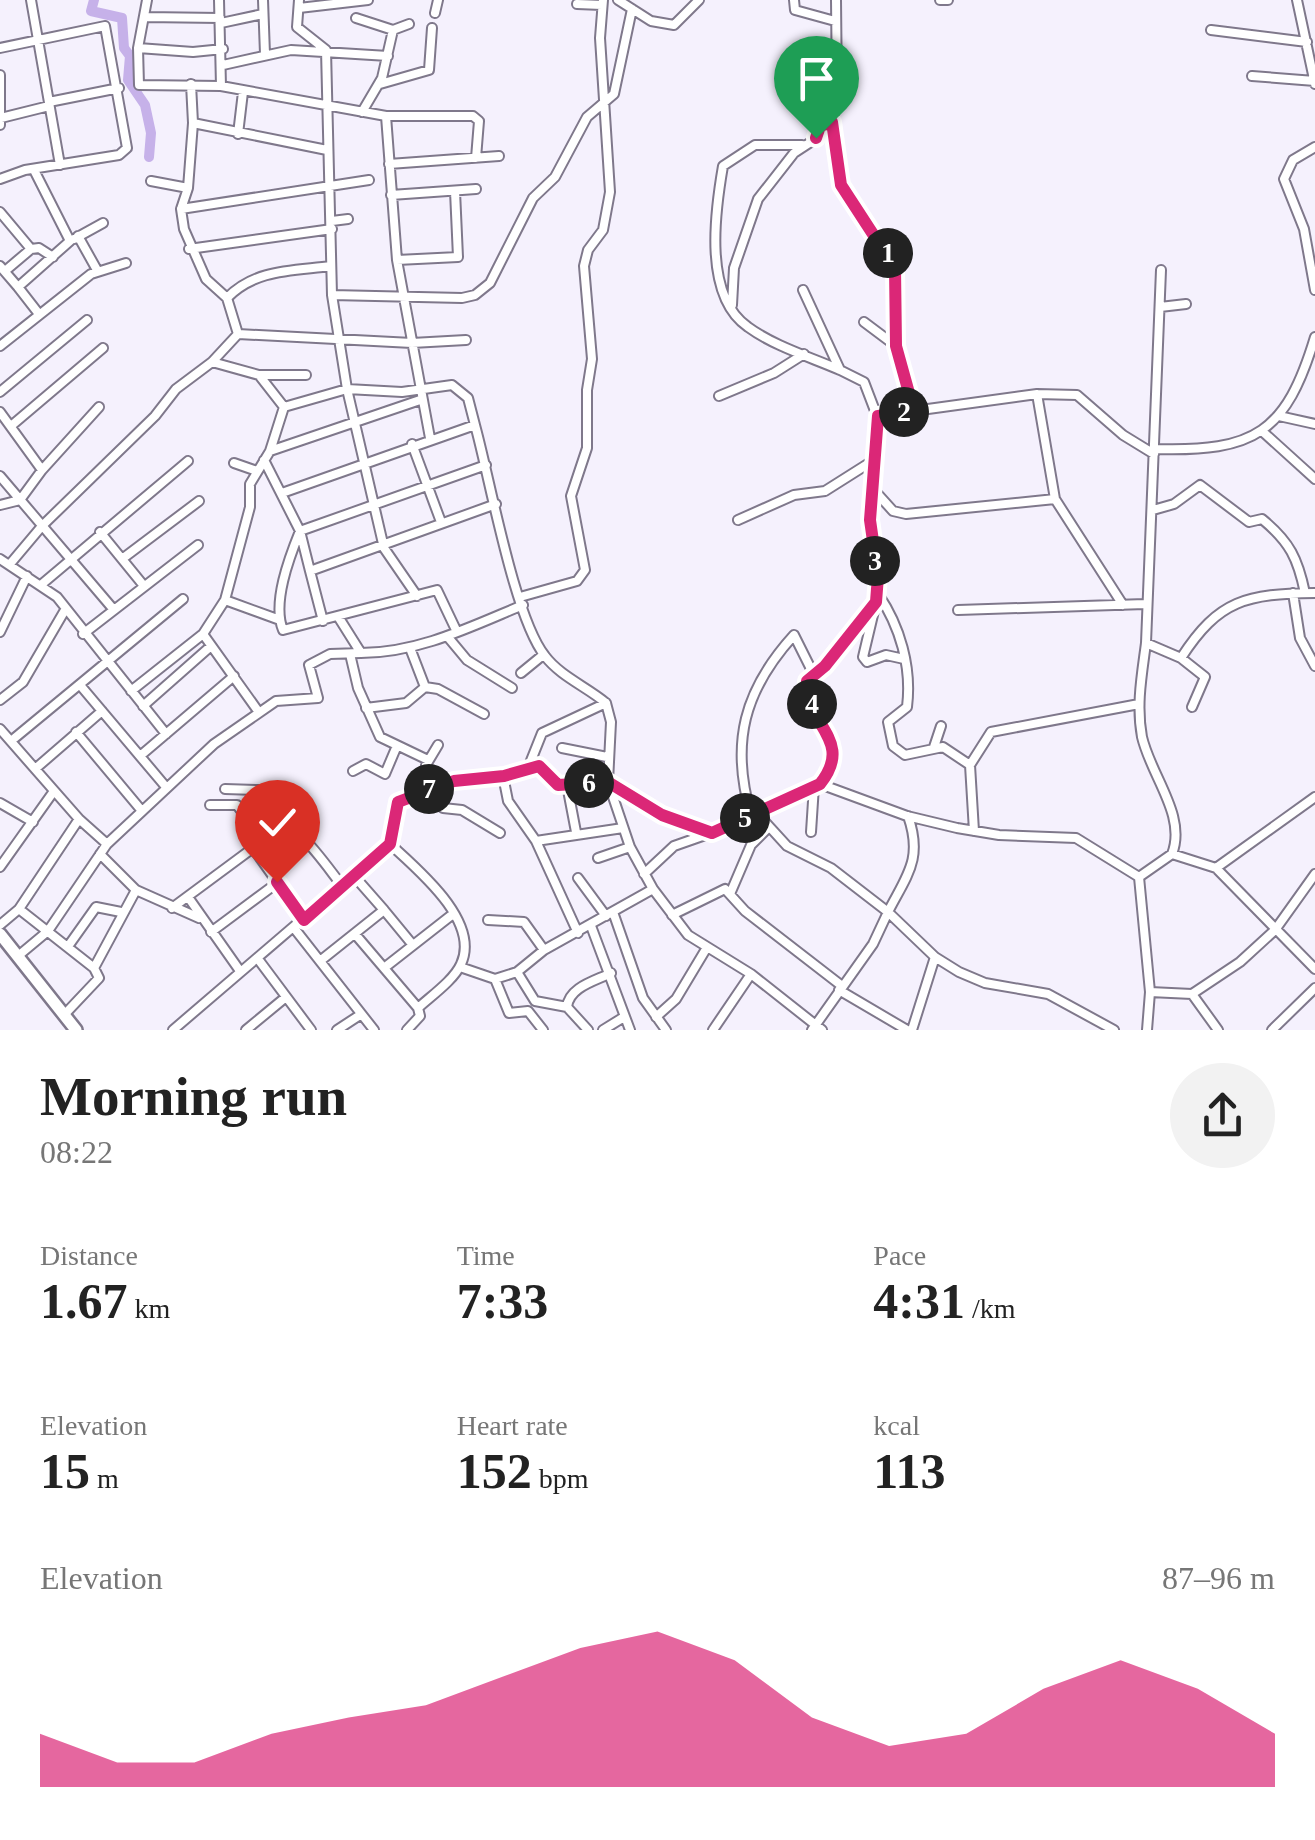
<!DOCTYPE html>
<meta charset="utf-8">
<style>
body{margin:0;font-family:"Times New Roman",serif;background:#f2f2f2;color:#222;height:100vh;display:flex;flex-direction:column;font-size:38px;white-space:nowrap}
*{box-sizing:border-box;margin:0}
p{font-size:32px;color:#767676}
.icon{flex:none;width:55px;height:55px;fill:none;stroke:currentColor;stroke-width:2;stroke-linecap:round;stroke-linejoin:round}
.map{position:relative;height:1030px;overflow:hidden}
.sheet{display:flex;flex-direction:column;background:#fff;flex:1}
.sheet>*{flex:none}
.pin{position:absolute;display:grid;place-items:center;width:85px;height:85px;color:#fff;margin:-102px -42px;border-radius:50% 50% 50% 0;rotate:-45deg;box-shadow:0 0 10px #0007}
.pin .icon{rotate:45deg}
.km{position:absolute;width:50px;height:50px;margin:-25px;border-radius:50%;background:#222;color:#fff;font-size:28px;line-height:50px;text-align:center}
.round{display:grid;place-items:center;flex:none;width:105px;height:105px;border-radius:52px;background:#f2f2f2}
.headline{display:flex;align-items:center;justify-content:space-between;height:170px;padding:0 40px}
h1{font-size:55px;font-weight:600;line-height:75px}
.stats{display:grid;grid-template-columns:repeat(3,1fr);gap:15px;height:170px;padding:10px 40px}
.stats div{display:grid;align-content:center}
.stats b{font-size:50px;font-weight:600}
.stats small{font-size:28px;font-weight:400}
.stats p{font-size:28px}
.chart{height:280px;padding:20px 40px}
.chart p{display:flex;justify-content:space-between}
.chart svg{width:100%;height:180px;margin-top:10px;fill:#db2777;opacity:.7}
.map>svg:first-child{display:block}
.lines{fill:none;stroke-linecap:round;stroke-linejoin:round}
.river{stroke:#c6b1e9;stroke-width:10}
.minor-casing{stroke:#7f788b;stroke-width:12}
.highway-casing{stroke:#7f788b;stroke-width:16}
.minor{stroke:#fff;stroke-width:8}
.highway{stroke:#fff;stroke-width:11}
.route-casing{stroke:#fff;stroke-width:20}
.route{stroke:#db2777;stroke-width:12}
</style>
<div class="map">
<svg width="1315" height="1030" viewBox="0 0 1315 1030">
<rect width="100%" height="100%" fill="#f5f1fd"/>
<g class="lines">
<path class="river" d="M94,0l-3,11 31,7 2,30 6,8 -2,24 17,25 6,28 -2,24"/>
<defs>
<path id="minor" d="M31,0l29,165
M147,0l-9,48 1,37 82,1 165,30h87l6,5 -3,37
M219,0l2,86
M263,0l2,54
M299,0l-2,27 29,23 6,245 15,94 37,159 33,48
M618,0l33,21 23,4 25,-25
M794,0l1,10 40,11
M836,0l1,93 -6,42 8,43 56,89 1,79 18,65
M940,0h8
M1297,0l18,84
M577,4l25,1
M299,8l69,-8
M435,13l3,-13
M145,17l75,1
M356,18l37,12 16,-6
M221,23l42,-9
M1211,30l96,12
M0,48l105,-22 22,122 -8,7 -94,15 -25,9
M138,48l55,4 30,-3
M223,65l68,-15 97,6
M0,75v50
M1252,76l63,5
M191,84l2,39 -5,65 -7,21 3,20 22,50 21,19 11,36
M380,84l49,-14 3,-42
M49,102l70,-14
M362,112l20,-34 11,-48
M386,116l11,144 33,178
M1,118l48,-12
M193,123l134,27
M238,134l5,-42
M802,145h-47l-32,21c-8,46 -20,130 25,161 26,19 62,30 92,43
M1315,147l-22,13 -9,19 20,50 11,61
M389,164l110,-8
M34,170l36,71 -52,46 21,27
M151,181l37,7
M391,195l85,-6
M181,209l188,-29
M0,212l31,37 8,-1 14,9
M332,221l16,-2
M78,236l19,34
M74,239l29,-16
M189,249l143,-20
M397,260l61,-3 -3,-66
M0,266l18,21
M1161,270l-15,373c-4,31 -10,62 -4,94 9,39 45,79 30,117
M5,271l26,-22
M803,290l37,80 24,12 13,34
M332,295l130,3 13,-3 15,-12 43,-85 22,-21 32,-60 27,-23 18,-85
M227,298c28,-29 65,-27 104,-32
M732,305l2,-37 24,-69 36,-46 23,-15 3,-11 12,-5
M1160,307l26,-3
M864,322l32,24
M0,346l91,-72 35,-11
M212,362l47,13 25,32 63,-18 55,3 50,-7 16,13 7,27
M259,375h47
M0,392l87,-72
M1037,394l40,1 46,40 31,19
M719,396l55,-23 30,-19
M0,412l42,58 57,-63
M1279,416l36,8
M11,426l92,-78
M1262,431l53,48
M412,444l29,78
M1155,449c100,3 131,-16 160,-112
M270,451l150,-51
M264,460l36,71 10,40 186,-67
M234,463l23,8
M0,476l114,134
M874,490l19,21 13,3 149,-15
M282,493l193,-68c15,54 39,192 70,231 15,20 42,31 61,47
M0,505l20,-5 22,-30
M1153,510l21,-6 26,-19 49,37 13,-3c28,23 36,40 43,74
M738,520l56,-25 31,-4 49,-31
M100,532l22,27
M0,559l57,38 109,137
M10,564l32,-38 113,-110 21,-27 36,-27 26,-28 174,9 54,-3
M310,571l13,50
M42,584l146,-123
M144,586l-22,-27 77,-58
M1293,593l7,45 15,28
M878,594c22,32 34,73 29,113l-19,15 5,24 12,9 38,-8 27,18
M520,597l57,-16 8,-11 -14,-74 16,-48v-58l5,-31 -8,-93 4,-16 15,-20 7,-38 -10,-154 3,-38
M225,600l55,20
M958,610l187,-6
M339,618l22,35c57,0 109,-26 162,-48
M0,632l27,-56
M457,632l-20,-42 -154,40c-11,-27 6,-72 17,-99l186,-66
M83,634l115,-89
M447,636l20,24 45,28
M1146,643l35,15c38,-59 66,-64 134,-65
M410,648l15,39 13,2 46,25
M350,654l8,34 22,49 48,23
M1181,658l24,19 -13,30
M904,659l-18,-4 -19,7 -4,-5 15,-63 -7,-74 6,-104 160,-22 18,105 68,106
M521,673l22,-18
M80,685l86,102
M131,691l72,-57
M0,700l23,-18 42,-72
M143,706l68,-60
M366,708l40,-5 19,-16
M258,711l-55,-77 22,-34 25,-93v-23l20,-33 14,-44
M0,729l79,90 28,25
M76,732l66,79
M11,741l172,-142
M934,747l7,-21
M562,748l45,9
M140,756l94,-80
M528,768l14,-35 64,-30 5,19 -3,60 53,33 50,18 -37,13 -30,28
M35,769l67,-58
M353,771l13,-7 19,10 11,-26
M503,776l36,-9 19,18 50,-3 22,65 23,42 35,46 63,39 71,56
M820,784l15,-27 -28,-76 18,-14 51,-65
M567,785l9,47
M434,787l9,21 19,2 38,23
M432,788l-6,-23 12,-20
M225,789l33,1 8,27
M0,803l33,19
M210,805h27l19,25
M756,812l64,-28 87,32 50,12 42,7 77,3 63,39 11,115 -3,38
M751,815c-21,-72 -7,-125 43,-180l19,38
M974,831l-4,-66 21,-33 148,-28
M811,832l3,-46
M711,833l45,-21 31,34 44,22 57,44c19,-37 35,-53 20,-96
M536,841l87,-13
M390,844c27,25 91,77 71,120 -7,16 -30,32 -43,44l2,8 -13,14
M100,854l36,36 63,28
M598,858l32,-11
M0,867l54,-76
M1216,868l99,-71
M355,877l29,33
M1139,877l33,-23 44,14 99,101
M578,878l28,38
M730,894l21,-49 18,-18
M188,897l52,74
M172,908l81,-60
M19,909l75,59
M613,912l30,86 23,32
M672,915l53,-26 20,22 97,75
M304,920l-51,-72 3,-18 10,-13c31,2 59,48 78,71
M488,920l36,2 20,28
M0,925l19,-16 60,-90
M591,926l39,104
M294,928l80,102
M211,932l66,-49
M355,934l63,74
M69,945l27,-38 25,5
M18,956l30,-25 59,-87 107,-100 62,-43 42,-3 -9,-33 21,-11 31,-1
M258,959l53,71
M320,961l64,-51 28,34
M460,967l35,12 22,-7 27,-22 109,-61
M384,968l69,-54
M517,972l18,29 32,6 21,23
M495,979l14,34 19,-2 15,19
M839,990l68,40
M1150,992l42,2 48,-32 35,-32 40,-56
M1192,994l26,36
M567,1007c2,-20 28,-26 44,-34
M64,1015l35,-37 -5,-10 42,-78
M656,1017l20,-18 30,-50
M173,1030l217,-186 8,-41 56,-22 49,-5 5,25 28,40 42,92
M246,1030l40,-33
M337,1030l23,-15
M603,1030l21,-13
M713,1030l38,-56
M812,1030l61,-86 15,-32 47,45 24,15 26,11 63,11 66,36
M912,1030l23,-73
M1272,1030l43,-42"/>
<path id="highway" d="M0,934l76,96"/>
</defs>
<use href="#minor" class="minor-casing"/>
<use href="#highway" class="highway-casing"/>
<use href="#minor" class="minor"/>
<use href="#highway" class="highway"/>
</g>
<g class="lines">
<defs>
<path id="route" d="M277,882l27,38 86,-76 8,-42 56,-21 50,-5 35,-10 19,19 50,-3 54,33 50,18 108,-49c36,-45 -17,-60 -13,-103l18,-15 51,-64 2,-26 -8,-56 8,-104 36,-5 -18,-65 -1,-78 -54,-83 -9,-63 -12,4 -4,12"/>
</defs>
<use href="#route" class="route-casing"/>
<use href="#route" class="route"/>
</g>
</svg>
<div class="pin" style="left:816px;top:138px;background:#1e9e55"><svg class="icon" aria-label="arrive" viewBox="0 0 24 24"><path d="M6 21V4h12l-3 4 3 4H6"/></svg></div>
<div class="pin" style="left:277px;top:882px;background:#d93025"><svg class="icon" aria-label="check" viewBox="0 0 24 24"><path d="M5 12l5 5 9-10"/></svg></div>
<b class="km" style="left:888px;top:253px">1</b>
<b class="km" style="left:904px;top:412px">2</b>
<b class="km" style="left:875px;top:561px">3</b>
<b class="km" style="left:812px;top:704px">4</b>
<b class="km" style="left:745px;top:818px">5</b>
<b class="km" style="left:589px;top:783px">6</b>
<b class="km" style="left:429px;top:789px">7</b>
</div>
<section class="sheet">
<div class="headline"><div><h1>Morning run</h1><p>08:22</p></div><a class="round"><svg class="icon" aria-label="share" viewBox="0 0 24 24"><path d="M12 15V3M7 8l5-5 5 5M5 13v7h14v-7"/></svg></a></div>
<div class="stats">
<div><p>Distance</p><b>1.67<small> km</small></b></div>
<div><p>Time</p><b>7:33</b></div>
<div><p>Pace</p><b>4:31<small> /km</small></b></div>
</div>
<div class="stats">
<div><p>Elevation</p><b>15<small> m</small></b></div>
<div><p>Heart rate</p><b>152<small> bpm</small></b></div>
<div><p>kcal</p><b>113</b></div>
</div>
<div class="chart"><p><span>Elevation</span>87–96 m</p>
<svg viewBox="0 0 160 44" preserveAspectRatio="none"><path d="M0 44V31L10 38L20 38L30 31L40 27L50 24L60 17L70 10L80 6L90 13L100 27L110 34L120 31L130 20L140 13L150 20L160 31V44z"/></svg>
</div>
</section>
